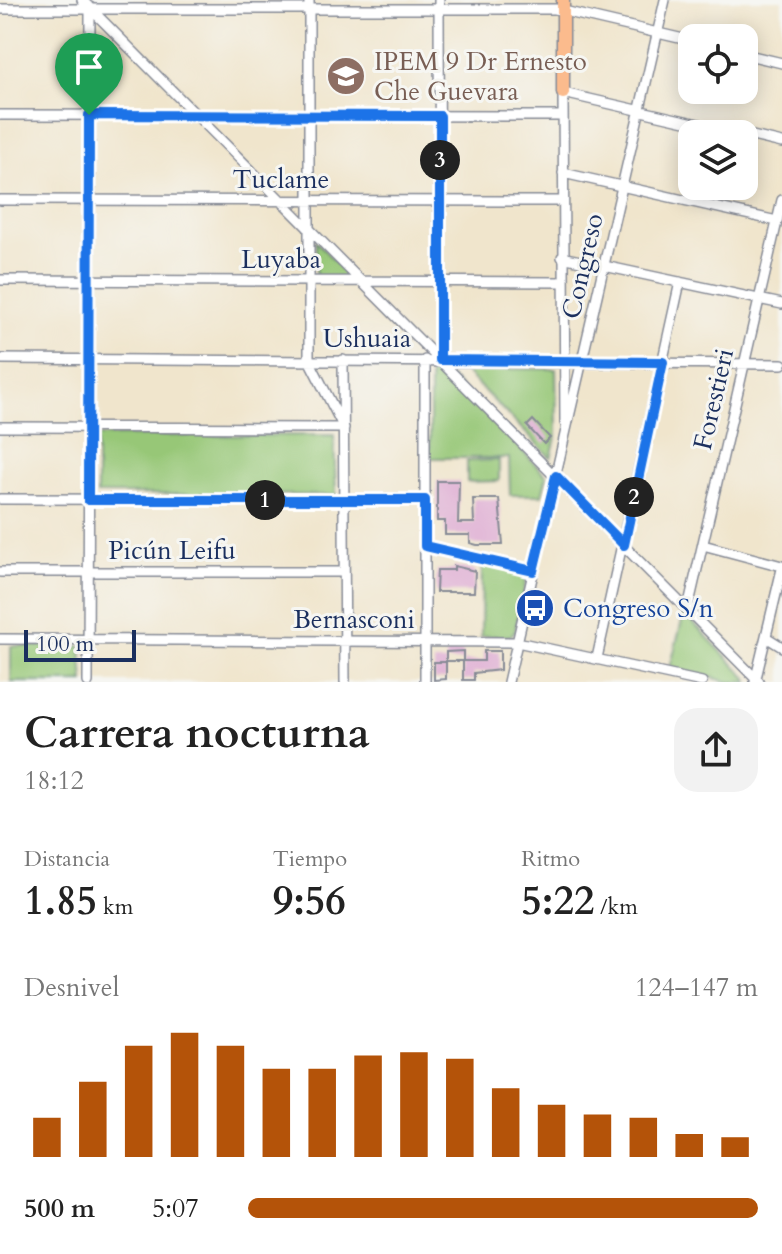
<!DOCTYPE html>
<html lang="es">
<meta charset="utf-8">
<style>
body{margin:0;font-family:Cardo,serif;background:#f2f2f2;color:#222;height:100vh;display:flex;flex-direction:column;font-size:30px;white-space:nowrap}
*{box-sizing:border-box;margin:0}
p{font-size:26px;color:#767676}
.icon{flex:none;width:44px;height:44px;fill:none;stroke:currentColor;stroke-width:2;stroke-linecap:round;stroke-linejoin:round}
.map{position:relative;height:682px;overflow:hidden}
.panel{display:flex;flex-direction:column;background:#fff;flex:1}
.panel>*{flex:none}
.tools{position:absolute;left:678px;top:24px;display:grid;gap:16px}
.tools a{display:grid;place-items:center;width:80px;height:80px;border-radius:16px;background:#fff;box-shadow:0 4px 20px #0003;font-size:40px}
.scale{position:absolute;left:24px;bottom:20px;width:112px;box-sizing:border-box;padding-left:8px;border:4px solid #1b2f5e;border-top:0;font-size:22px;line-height:28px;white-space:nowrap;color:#1b2f5e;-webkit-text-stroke:6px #f6f6f2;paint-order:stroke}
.pin{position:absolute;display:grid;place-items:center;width:68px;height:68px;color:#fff;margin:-82px -34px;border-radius:50% 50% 50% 0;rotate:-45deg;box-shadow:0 0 8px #0007}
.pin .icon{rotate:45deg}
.km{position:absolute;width:40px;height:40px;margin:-20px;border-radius:50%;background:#222;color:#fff;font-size:22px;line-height:40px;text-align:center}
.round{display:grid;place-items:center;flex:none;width:84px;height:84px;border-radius:24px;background:#f2f2f2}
.overview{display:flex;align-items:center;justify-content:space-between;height:136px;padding:0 24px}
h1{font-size:44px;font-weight:800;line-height:60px}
.metrics{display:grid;grid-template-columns:repeat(3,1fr);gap:12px;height:136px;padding:8px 24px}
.metrics div{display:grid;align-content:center}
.metrics b{font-size:40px;font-weight:800}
.metrics small{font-size:22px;font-weight:400}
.metrics p{font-size:22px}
.chart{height:224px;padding:16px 24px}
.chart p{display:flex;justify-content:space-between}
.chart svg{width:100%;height:144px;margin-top:8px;stroke:#b45309;stroke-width:6}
ul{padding:0 24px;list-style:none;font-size:26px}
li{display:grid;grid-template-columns:128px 96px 1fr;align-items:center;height:60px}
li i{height:20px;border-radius:10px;background:#b45309}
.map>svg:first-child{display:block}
.green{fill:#97c777;stroke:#597b6a;stroke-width:2}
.building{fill:#dfaed3}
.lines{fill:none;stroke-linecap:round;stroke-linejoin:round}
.minor-casing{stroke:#868a95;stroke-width:12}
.major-casing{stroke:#868a95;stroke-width:15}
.minor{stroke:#fff;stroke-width:9}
.major{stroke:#fbbb8d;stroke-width:12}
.route-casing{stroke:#fff;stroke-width:16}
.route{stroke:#1a73e8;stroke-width:10}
.labels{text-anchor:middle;stroke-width:6;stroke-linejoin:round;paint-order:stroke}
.education-label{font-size:26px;fill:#785e54;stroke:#f6f6f2;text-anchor:start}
.street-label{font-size:26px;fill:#1b2f5e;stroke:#f6f6f2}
.transit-label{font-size:26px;fill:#164399;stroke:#f6f6f2;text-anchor:start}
</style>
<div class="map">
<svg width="782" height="682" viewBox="0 0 782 682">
<rect width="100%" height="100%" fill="#f6f6f2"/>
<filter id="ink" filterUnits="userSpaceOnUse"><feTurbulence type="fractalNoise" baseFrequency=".0125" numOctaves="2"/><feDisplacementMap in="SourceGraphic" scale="16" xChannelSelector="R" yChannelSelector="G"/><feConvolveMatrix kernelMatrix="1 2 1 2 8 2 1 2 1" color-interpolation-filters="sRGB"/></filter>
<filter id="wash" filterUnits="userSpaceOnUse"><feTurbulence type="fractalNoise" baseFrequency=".006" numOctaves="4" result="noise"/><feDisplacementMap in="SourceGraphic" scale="32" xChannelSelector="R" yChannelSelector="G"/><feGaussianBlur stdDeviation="1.8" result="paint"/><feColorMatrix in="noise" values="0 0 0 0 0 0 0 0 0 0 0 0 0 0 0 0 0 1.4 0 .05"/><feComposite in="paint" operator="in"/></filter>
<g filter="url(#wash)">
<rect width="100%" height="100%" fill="#f0e5cc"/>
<path class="green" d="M316,241l35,38 -35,-1z
M462,369h94l1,64 -6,25z
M430,370h13l104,106 -5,19h-32l-1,-37h-79z
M334,435l2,60 -239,-1v-58z
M499,460v21l-32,1v-21z
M482,563l42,9 3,5 -12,54 -5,5h-29z
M684,613l62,64 2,5h-18l-60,-14z
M11,646h70l3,36h-73z"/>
<g id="blocks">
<path class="building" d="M533,420l17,18 -6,6 -17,-18z
M437,481h22l-1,42h16l-1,-24h26l4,46h-26l-7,-2v-8h-25v-14h-8z
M454,566l21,5 -1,21h-38l1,-22h17z
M463,651v10h-17v-9z
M484,651h16v19l-26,3v7h-11v-19h21z
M434,662h12v17l-12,1z"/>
</g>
</g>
<g filter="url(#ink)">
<use href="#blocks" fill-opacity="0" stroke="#868a95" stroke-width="2"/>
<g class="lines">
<defs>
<path id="minor" d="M82,0l677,682
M439,0l1,360
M0,9h555l137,32
M744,54l38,9
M0,115l563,1
M744,134l38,9
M563,173l214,48
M0,200l563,1
M562,257l220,47
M0,280l562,2
M0,359l782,5
M343,360l2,322
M425,360v322
M565,423l-2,-330 179,41
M0,427l344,1 -35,-68v-360
M0,499l425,1
M703,545l79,21
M425,546l108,25
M0,572h344
M688,608l94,-408
M766,637l16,10
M0,639l517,3 185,40
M597,658l83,-376
M88,682l2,-675
M508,682l157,-682
M755,682l27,-113"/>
<path id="major" d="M563,93v-93"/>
</defs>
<use href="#minor" class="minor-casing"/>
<use href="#major" class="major-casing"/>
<use href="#minor" class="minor"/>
<use href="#major" class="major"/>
</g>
</g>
<g class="lines" filter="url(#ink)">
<defs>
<path id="route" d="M89,115l351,1v244l223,2 -39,183 -68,-69 -23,95 -108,-25v-46h-337z"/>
</defs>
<use href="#route" class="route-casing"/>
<use href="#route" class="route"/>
</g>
<defs>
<symbol id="school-disc" viewBox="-11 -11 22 22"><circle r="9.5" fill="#8d6e63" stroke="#f6f6f2"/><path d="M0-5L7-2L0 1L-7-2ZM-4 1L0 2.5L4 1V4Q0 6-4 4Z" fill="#fff"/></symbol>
<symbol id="bus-disc" viewBox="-11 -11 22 22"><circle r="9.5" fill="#1a4fb4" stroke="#f6f6f2"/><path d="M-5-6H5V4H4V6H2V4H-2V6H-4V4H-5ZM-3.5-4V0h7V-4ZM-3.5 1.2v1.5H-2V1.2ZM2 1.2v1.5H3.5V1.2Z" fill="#fff"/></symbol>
</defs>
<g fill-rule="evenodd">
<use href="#school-disc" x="324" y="54" width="44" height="44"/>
<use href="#bus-disc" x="513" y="586" width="44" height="44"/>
</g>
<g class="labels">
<g class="education-label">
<text x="374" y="70">IPEM 9 Dr Ernesto<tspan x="374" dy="30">Che Guevara</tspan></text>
</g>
<g class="street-label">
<text x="281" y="188">Tuclame</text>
<text x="281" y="268">Luyaba</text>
<text transform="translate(582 266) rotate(-77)" y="9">Congreso</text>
<text x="367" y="347">Ushuaia</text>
<text transform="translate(713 399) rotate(-77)" y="9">Forestieri</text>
<text x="172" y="559">Picún Leifu</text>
<text x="354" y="628">Bernasconi</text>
</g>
<g class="transit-label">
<text x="563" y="617">Congreso S/n</text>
</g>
</g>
</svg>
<div class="tools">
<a><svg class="icon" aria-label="locate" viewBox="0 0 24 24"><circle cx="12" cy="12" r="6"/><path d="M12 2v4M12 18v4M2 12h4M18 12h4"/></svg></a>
<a><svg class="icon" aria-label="layers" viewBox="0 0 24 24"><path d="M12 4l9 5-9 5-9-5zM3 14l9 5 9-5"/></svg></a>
</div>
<div class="scale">100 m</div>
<div class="pin" style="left:89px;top:115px;background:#1e9e55"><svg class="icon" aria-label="arrive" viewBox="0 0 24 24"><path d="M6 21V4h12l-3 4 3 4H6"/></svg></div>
<b class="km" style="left:265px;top:500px">1</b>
<b class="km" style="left:634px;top:497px">2</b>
<b class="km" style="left:440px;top:160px">3</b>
</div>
<section class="panel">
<div class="overview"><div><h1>Carrera nocturna</h1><p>18:12</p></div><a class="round"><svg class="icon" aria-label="share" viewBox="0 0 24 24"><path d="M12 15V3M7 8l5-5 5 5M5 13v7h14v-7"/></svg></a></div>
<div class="metrics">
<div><p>Distancia</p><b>1.85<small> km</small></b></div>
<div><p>Tiempo</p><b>9:56</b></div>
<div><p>Ritmo</p><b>5:22<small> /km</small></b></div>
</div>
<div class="chart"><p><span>Desnivel</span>124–147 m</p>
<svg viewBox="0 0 160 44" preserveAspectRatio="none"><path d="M5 44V32M15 44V21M25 44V10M35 44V6M45 44V10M55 44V17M65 44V17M75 44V13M85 44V12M95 44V14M105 44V23M115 44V28M125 44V31M135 44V32M145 44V37M155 44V38"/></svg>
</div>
<ul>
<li><b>500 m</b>5:07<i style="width:100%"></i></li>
</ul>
</section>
